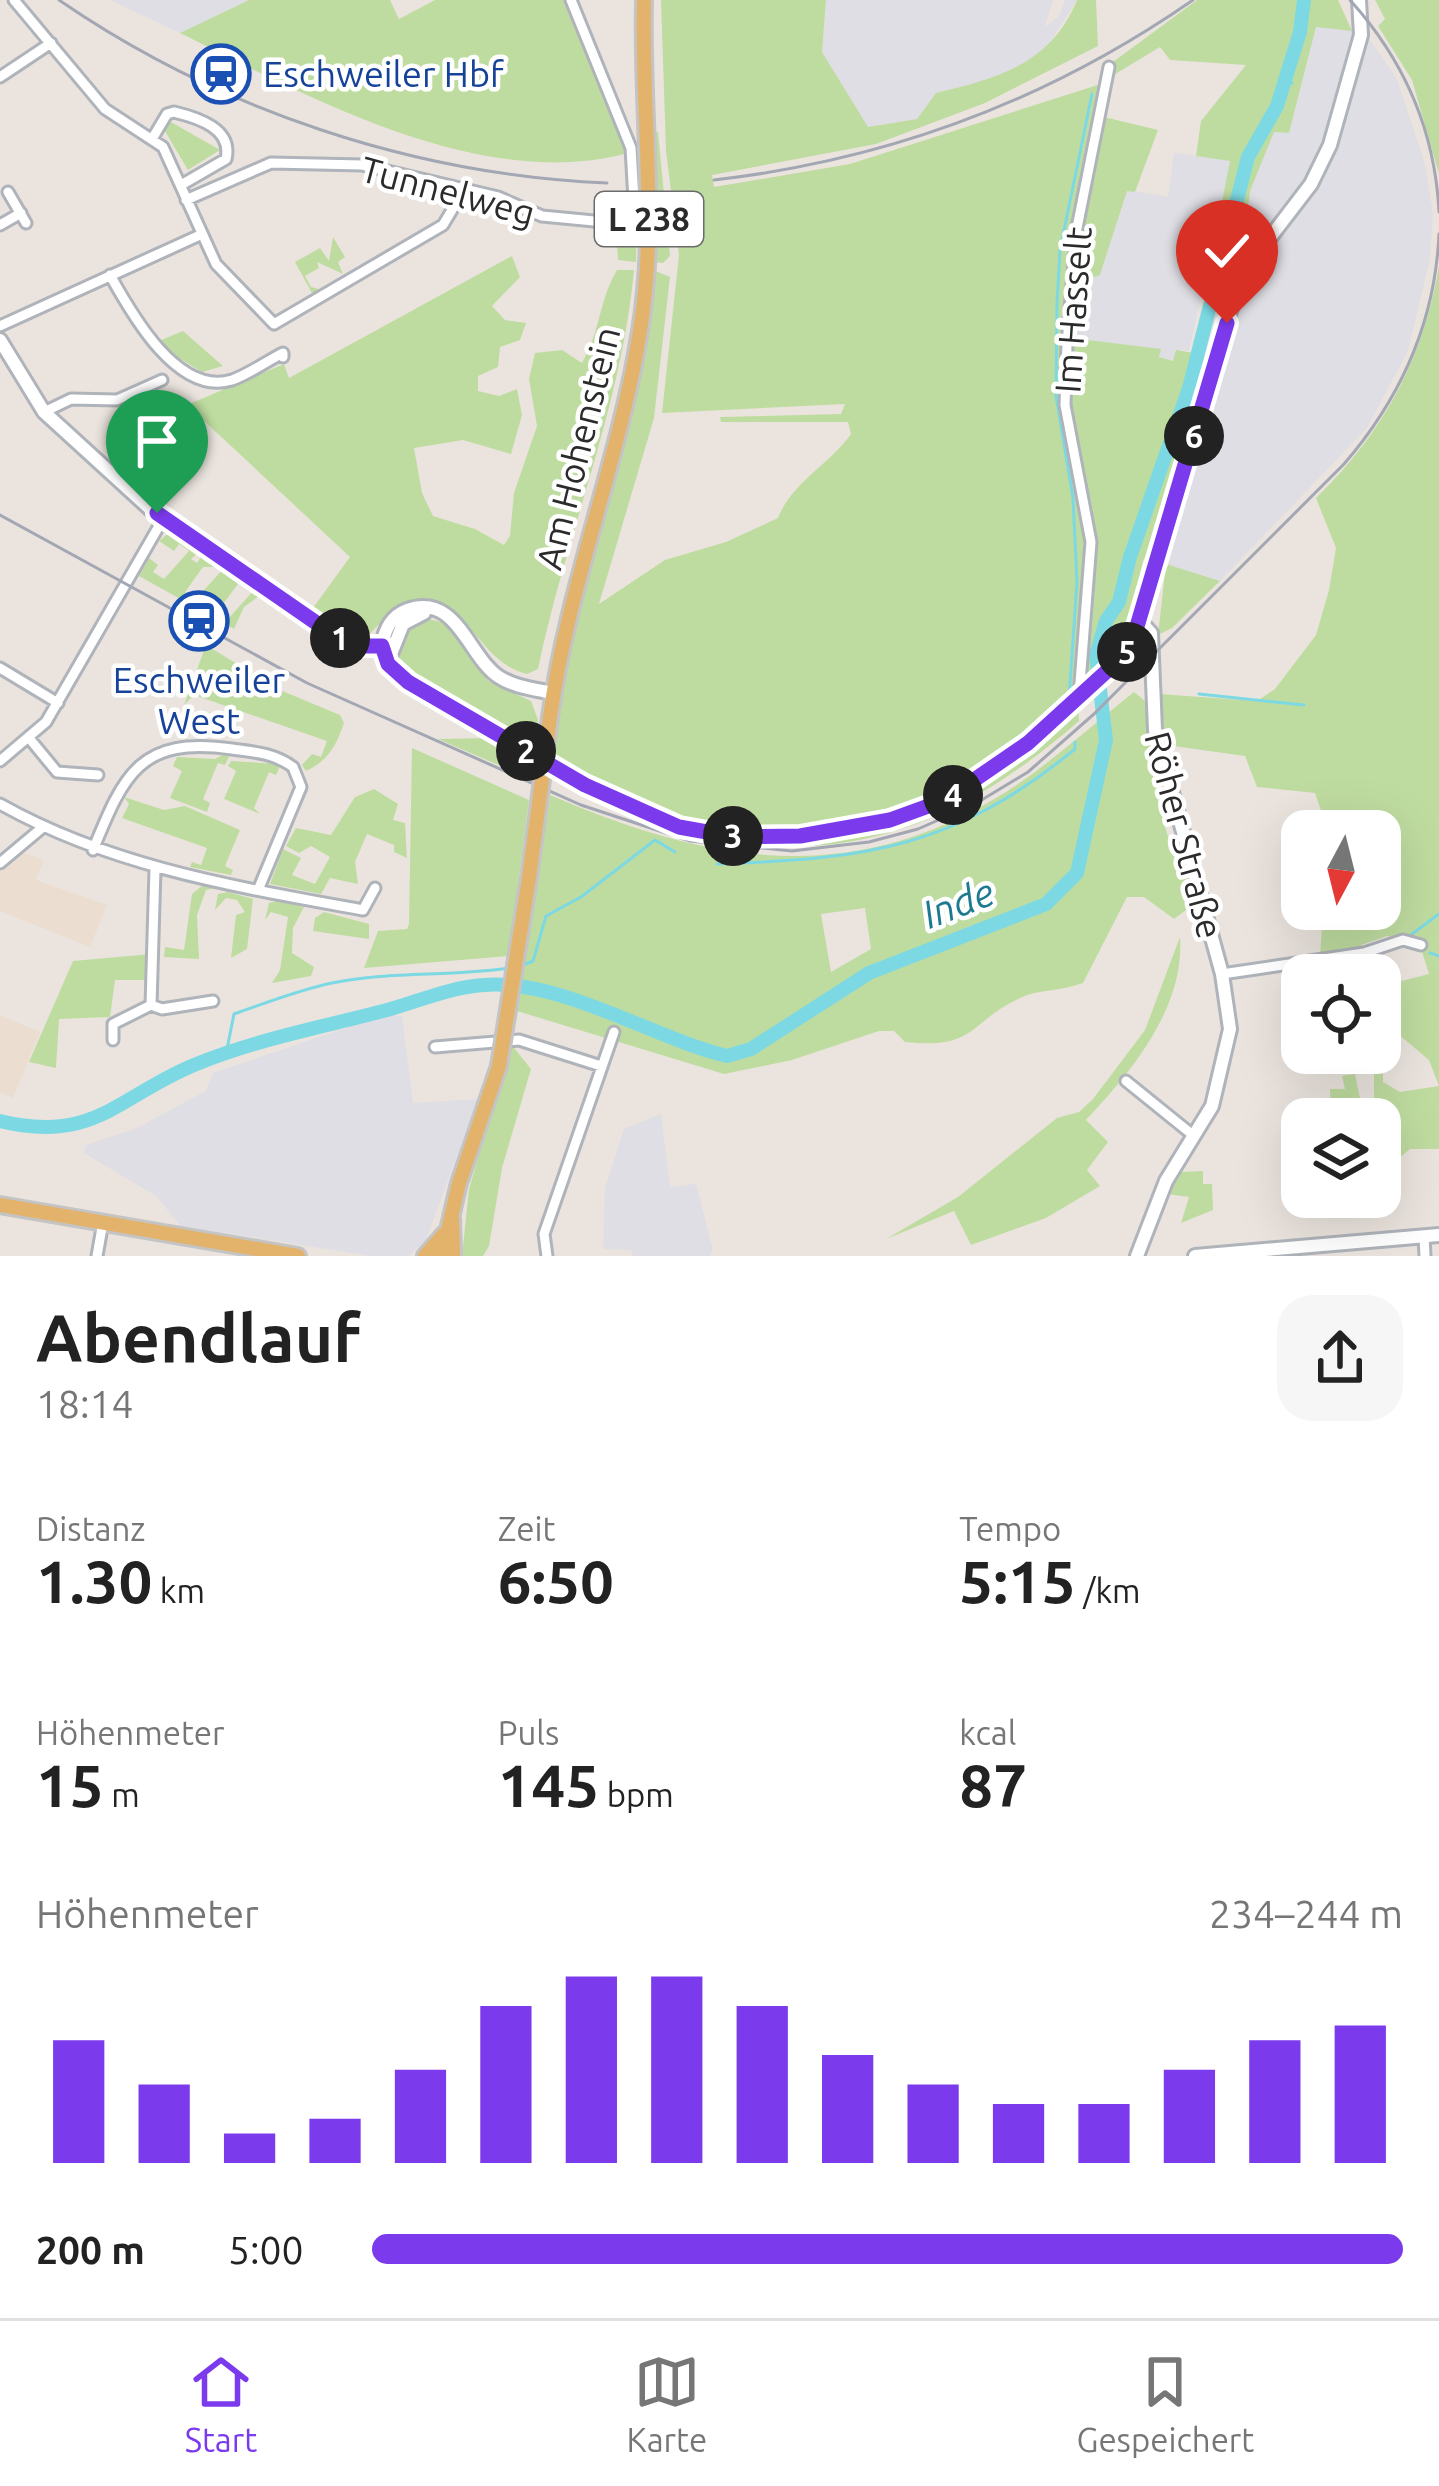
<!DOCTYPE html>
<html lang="de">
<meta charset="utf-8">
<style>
body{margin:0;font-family:Ubuntu,sans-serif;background:#f6f6f6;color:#222;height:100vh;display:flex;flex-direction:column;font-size:45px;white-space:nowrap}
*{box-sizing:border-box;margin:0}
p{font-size:39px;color:#767676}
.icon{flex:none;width:66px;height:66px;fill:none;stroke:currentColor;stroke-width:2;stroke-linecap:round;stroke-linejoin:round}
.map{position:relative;height:1256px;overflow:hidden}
.drawer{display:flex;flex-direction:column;background:#fff;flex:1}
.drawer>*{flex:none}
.needle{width:78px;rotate:187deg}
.controls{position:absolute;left:1281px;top:810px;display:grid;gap:24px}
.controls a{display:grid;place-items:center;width:120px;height:120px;border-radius:24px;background:#fff;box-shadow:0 12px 48px #0002;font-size:60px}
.pin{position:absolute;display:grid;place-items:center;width:102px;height:102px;color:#fff;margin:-123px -51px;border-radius:50% 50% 50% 0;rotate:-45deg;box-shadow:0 0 12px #0007}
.pin .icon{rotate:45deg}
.km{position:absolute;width:60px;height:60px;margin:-30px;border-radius:50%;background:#222;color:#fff;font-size:33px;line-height:60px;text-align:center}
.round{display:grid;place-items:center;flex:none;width:126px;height:126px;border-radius:36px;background:#f6f6f6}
.summary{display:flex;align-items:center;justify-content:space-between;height:204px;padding:0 36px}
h1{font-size:66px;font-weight:600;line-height:90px}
.stats{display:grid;grid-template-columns:repeat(3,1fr);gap:18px;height:204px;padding:12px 36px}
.stats div{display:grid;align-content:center}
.stats b{font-size:60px;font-weight:600}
.stats small{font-size:33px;font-weight:400}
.stats p{font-size:33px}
.chart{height:336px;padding:24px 36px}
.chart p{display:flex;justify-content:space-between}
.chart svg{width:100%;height:216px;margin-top:12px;stroke:#7c3aed;stroke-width:6}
ul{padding:0 36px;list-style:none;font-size:39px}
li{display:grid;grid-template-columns:192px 144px 1fr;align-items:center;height:90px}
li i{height:30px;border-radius:15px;background:#7c3aed}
.dock{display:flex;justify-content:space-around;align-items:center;height:168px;border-top:3px solid #e0e0e0;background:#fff;font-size:33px;color:#767676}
.dock a{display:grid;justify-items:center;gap:6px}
.dock .current{color:#7c3aed}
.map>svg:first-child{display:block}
.industrial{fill:#dfdee4}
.education{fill:#ebded0}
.green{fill:#bfdca0;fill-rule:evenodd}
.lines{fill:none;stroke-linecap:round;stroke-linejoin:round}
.stream{stroke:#7cd9e3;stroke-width:3}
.river{stroke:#7cd9e3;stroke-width:14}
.minor-casing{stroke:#afb3ba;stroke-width:15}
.secondary-casing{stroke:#afb3ba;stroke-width:18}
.primary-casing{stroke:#c4c4c4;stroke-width:20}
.minor{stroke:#fff;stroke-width:9}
.secondary{stroke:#fff;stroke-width:12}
.primary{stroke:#e3b36c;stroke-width:14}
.rail{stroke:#a2a7b3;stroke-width:3}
.primary-bridge-casing{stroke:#c4c4c4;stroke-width:20;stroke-linecap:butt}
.primary-bridge{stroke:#e3b36c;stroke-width:14}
.route-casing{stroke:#fff;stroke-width:24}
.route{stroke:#7c3aed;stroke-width:15}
.labels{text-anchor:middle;stroke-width:9;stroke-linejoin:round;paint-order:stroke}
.shield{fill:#fff;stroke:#6b6b6b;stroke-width:3}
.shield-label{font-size:33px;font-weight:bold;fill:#2b2b2b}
.transit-label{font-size:36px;fill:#164399;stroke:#fff;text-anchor:start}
.street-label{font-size:36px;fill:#2b2b2b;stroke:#fff}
.water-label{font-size:39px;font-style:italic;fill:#1b7a8f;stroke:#fff}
</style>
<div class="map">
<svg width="1439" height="1256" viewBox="0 0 1439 1256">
<rect width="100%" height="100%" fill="#ebe4de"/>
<path class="industrial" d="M110,0h139l-69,33z
M826,0h227l-8,27 14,-11 6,-16h12l-33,52 -40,25 -68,16 -19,26 -50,8 -45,-75z
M1316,27l49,5 32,47 28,85 8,50 -3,45 -22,92 -41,77 -147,153 -58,-18 80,-286 42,-53 -37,-8 3,-25 24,-60 15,1z
M1174,153l57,7 -42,191 -12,-1 -3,11 -15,-4 1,-7 -88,-12 4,-54 24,-9 27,-85 41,7z
M384,1015l18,1 11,87 65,-4 -52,141 -17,16h-39l-189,-30 -25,-30 -72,-43 2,-8 49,-16 71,-38 7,-18z
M661,1114l9,73 26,-3 17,66 -3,6h-77l-2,-6 -28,-1 2,-61 19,-59z"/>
<path class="education" d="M22,852l22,8 -8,20 71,25 -17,42 -90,-36v-43z
M0,1015l40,17 -27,66 -13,-5z"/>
<path class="green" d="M249,0h141l9,19 36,-19h131l62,153c-146,40 -321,-57 -448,-120z
M661,0h165l-4,52 46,75 49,-8 19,-26c62,-15 115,-29 141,-93h19l2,46 -113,57 -109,41 -164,31 2,12 136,-23 254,-81 -33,144 -9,111 -4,58 29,147 -14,150 -8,10 -40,39 -104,63 -72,23 -113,5 -55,-10 -73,-28 -56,-33 19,-130 53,-195 29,-167 17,7 -16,141 -55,186 66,-44 61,-18 52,-24c14,-36 50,-52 73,-84l-3,-12h-127l-1,-5 121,-3 4,-10 -183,9 17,-158 -13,-104z
M1197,0h141l14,31 -36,-4 -27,106 -15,-1 -24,59 -3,25 -29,6 12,-61 -34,-5 5,-35 45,-56 -76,-5 -10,-13 -48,29 1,-14z
M1375,0h64v174l-27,-94 -34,-54 7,-7z
M1104,117l54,13 -23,62 -8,-1 -27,84 -24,9 5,-55z
M171,122l49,28 -32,20 -25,-42z
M658,132l12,124 -7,7 -9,-1 -1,-129z
M636,155h3l-3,107 -18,-2 -2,-29 21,-30z
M333,237l12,20 -7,5 5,12 -26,-12 2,6 -14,8 6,11 12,3 -10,5 -18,-33 25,-14 9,13z
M512,256l8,21 -28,29 13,14 21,3 -6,17 -20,7 -2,20 -20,9v15l21,5 18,-7 5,26 -11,39 -48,-14 -49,8 8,45 11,23 42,13 29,16 6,-9 4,-43 23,-67 -8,-47 6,-26 27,-3 20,13c18,-30 17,-63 35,-93h17c-13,139 -68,264 -96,399l-11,5c-44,-11 -53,-59 -96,-75l-32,6 -35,34 -20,-4 -34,-23 40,-55 -163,-152 97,-41 5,14z
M1439,266v883h-29l-19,16 -11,1v-47h-49l-1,-30h15l-3,-13 13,-2 7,34h12v-44l9,1v17l17,10 39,-6 -10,-26 -32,-27 -4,-50 36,-9 -10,-32 -32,-6 -26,9 2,5 -43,7 3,-48h57v-78h-52l-13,-38 -58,-6 -12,-31 -79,-11 -7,-51 98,7 18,-12 41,-54 13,-45 7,-42 -20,-50c68,-66 107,-139 123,-232z
M183,331l40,35 -21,6 -48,-29z
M1072,338l89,11 -2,8 14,4 3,-11 36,6 -53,182 -16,23 -20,86 -40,35 12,-141 -25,-142z
M170,532l29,20 -8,7 6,4 6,-9 19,13h-19l-18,25 10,8 29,-32 17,11h-9l6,5 -21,28 10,8 28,-31 7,5 -18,13 -10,22 -95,-53 10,-18 9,7 -5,7 11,7 25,-28 -10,-7 -5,7 -15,-10z
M1166,564l54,17 -48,47 -14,7z
M425,618l23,6 40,57 43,20 7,19 -4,32 -133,-84 -5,-14 10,-27z
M206,645l74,45 60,25 4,8c-8,23 -16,38 -38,48l-4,-6 10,-11 9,3 6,-16 -133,-46 -10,10z
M1134,692l11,9 13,102 19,64 7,-2 6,28 -8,3 3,7 7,-2 4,10 -10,-1 -12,9 -30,-22h-17l-44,86c-21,8 -42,7 -56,12 -60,25 -47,55 -122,47l-11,-11h-15l-87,29 -68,14 -207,-63 33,-216c153,66 293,94 446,3 49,-29 92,-70 138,-106zM865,908l6,41 -40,23 -10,-58z
M1078,706l1,15c-89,77 -178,128 -300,126 20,-12 81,-10 110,-18 75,-21 134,-70 189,-123z
M490,738l43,23 -2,18 -93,-40z
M412,748l117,52 -20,156 -145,12 14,-37 29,-2 2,-5z
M224,754h6l-5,11 -7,-2 -15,36 7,4 -3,9 -37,-14 12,-27 -9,-5 4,-9 38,2z
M231,761l50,3 -5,11 -7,-3 -15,36 6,6 -36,-15 12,-28 -8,-5z
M374,789l24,15 -5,16 12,3 2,35 -13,-6v-7l-27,-11 -12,28 3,22 -28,-6 -9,16 -51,-10 13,-35 18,9 -9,17 23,9 15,-27 -19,-11 -12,7 -13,-7 10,-18 35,7 24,-38z
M124,797l40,13 21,-4 55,24 -15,36 8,4 -2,5 -41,-8 2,-5 9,3 6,-17 -85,-30 7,-14z
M203,885l12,3 -9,2 -9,25 2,44 -35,-2 1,-10 19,3 8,-56z
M228,892l25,7 -6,50 -16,9 5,-43 9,-3 -8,-12 -11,-2 -11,12 3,-16z
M277,901l27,6 -11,21 -1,25 22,14 -3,9 -39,7 8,-13 8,-53 -17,-5 -6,8 4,-17z
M324,912l45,12v15l-56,-8 2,-13z
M1180,937c5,71 -49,135 -94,183l22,22 -21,28 13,16 -54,32 -75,27 -17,-34 -68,28 72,-42 99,-79 22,-6 14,-13 52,-69z
M151,954v26h-36l-5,37 -51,2 -3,49 -27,-6 44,-101z
M511,1044l20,25 -29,99 -13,78 -6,10h-21l7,-67z
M1203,1171v13h9l1,26 -32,13 8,-26 -22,-3 13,-22z"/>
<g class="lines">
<path class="stream" d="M1286,81l6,2
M1199,694l105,11
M1069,698l8,-116 -4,-84 -17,-102 1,-93 3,-53 32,-156
M717,864c151,-5 237,-16 358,-115v-7
M1408,937l31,-23
M1430,953l9,3
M1366,959l36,-15
M518,967l15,-6 13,-45 35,-19 74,-57 20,12
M226,1054l8,-40c32,-11 64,-24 98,-31 58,-12 118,-6 177,-15"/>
<path class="river" d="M0,1121c94,23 119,-25 194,-56 63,-26 129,-38 193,-55 32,-9 64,-23 97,-25 78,-6 168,53 243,71l24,-7 118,-76 177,-69 31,-31 29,-133 -10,-85 10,-34 13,-19 11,-45 59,-169 59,-231 29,-51 23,-74 4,-32"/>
<defs>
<path id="minor" d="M14,0l91,109 58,38 53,117 58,60 169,-99 21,-35
M0,77l51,-34
M152,139l15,-25 7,-2c25,6 59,17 52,47l-45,26
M8,192l18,31
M186,200l85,-37 91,2 136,32 44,19 73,7 12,-8 7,-15 -3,-52 -60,-148
M0,225l21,-12
M110,275c20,36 67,122 122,105 17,-6 35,-19 51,-27v4
M0,326l200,-91
M44,412l27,-13 46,1 45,-20
M0,668l58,35
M1079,696l12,-154 -26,-137 2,-61 10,-116 32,-161
M29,738l28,34 41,3
M0,761l46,-39 113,-196
M0,804c112,63 237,83 363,106l12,-22
M93,850c31,-76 47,-114 139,-101 22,3 42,4 61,18l8,20 -43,103
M0,863l43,-36
M1222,974l142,-21 39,-13 18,5
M151,1005l4,-136
M113,1040v-16l38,-19 11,4 51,-8
M435,1047l84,-7 82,26
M1126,1081l68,55
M1424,1236l1,20
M97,1256l6,-34
M547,1256l-3,-22 70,-202"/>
<path id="secondary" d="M0,340l44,72 115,105
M168,524l177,118 47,4
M382,647l6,17 20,18c87,51 172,108 267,143 34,13 73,13 109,12 153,-5 242,-87 346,-187l6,-13 104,-360 71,-93 19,-39 31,-110 -2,-35
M382,647c2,-16 9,-31 25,-37 50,-18 61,47 92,67 15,10 36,12 54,16
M391,654l12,-30 21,-11
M1137,1256l29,-75 46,-75 18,-77 -8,-55 -67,-244 -4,-97 -10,-11
M1195,1256l244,-21"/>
<path id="primary" d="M550,717c18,-132 69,-255 90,-386 18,-110 1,-220 4,-331
M529,878l11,-83
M0,1205l298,51
M452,1219l1,37
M425,1256l19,-22
M442,1256l17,-73 40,-117"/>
</defs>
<use href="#minor" class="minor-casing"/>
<use href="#secondary" class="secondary-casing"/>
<use href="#primary" class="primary-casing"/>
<use href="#minor" class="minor"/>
<use href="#secondary" class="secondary"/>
<use href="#primary" class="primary"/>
<path class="rail" d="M59,0c160,110 355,175 548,183
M1350,0c54,60 85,131 89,212
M714,180c175,-20 335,-80 479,-180
M0,515l307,168 274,122 109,36 102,10 77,-9 49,-13 57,-25 53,-32 66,-58 250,-250c57,-66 91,-142 95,-230"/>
<defs>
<path id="primary-bridge" d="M540,795l10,-78
M499,1066l30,-188"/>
</defs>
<use href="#primary-bridge" class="primary-bridge-casing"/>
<use href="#primary-bridge" class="primary-bridge"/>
</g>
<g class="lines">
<defs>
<path id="route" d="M157,513l171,118 28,15h26l6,18 20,18 177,103 94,42 56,10 65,-1 90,-16 55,-20 83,-57 102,-93 97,-327"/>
</defs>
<use href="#route" class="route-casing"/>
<use href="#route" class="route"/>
</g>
<defs>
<symbol id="station-ring" viewBox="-11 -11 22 22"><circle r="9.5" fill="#fff" stroke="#1a4fb4" stroke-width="1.5"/><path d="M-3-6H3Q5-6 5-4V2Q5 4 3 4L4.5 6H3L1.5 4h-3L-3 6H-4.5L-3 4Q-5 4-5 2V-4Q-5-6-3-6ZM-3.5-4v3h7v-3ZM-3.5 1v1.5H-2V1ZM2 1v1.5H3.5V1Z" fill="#1a4fb4"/></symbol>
</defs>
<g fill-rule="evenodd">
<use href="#station-ring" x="188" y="41" width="66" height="66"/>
<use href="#station-ring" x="166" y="588" width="66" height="66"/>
</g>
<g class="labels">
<rect class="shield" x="595" y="192" width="108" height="54" rx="9"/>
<g class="shield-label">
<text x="649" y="231">L 238</text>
</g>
<g class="transit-label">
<text x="263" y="87">Eschweiler Hbf</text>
<text x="199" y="693" text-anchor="middle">Eschweiler<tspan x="199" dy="41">West</tspan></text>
</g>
<g class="street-label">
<text transform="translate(448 191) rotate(15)" y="13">Tunnelweg</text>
<text transform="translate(1073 310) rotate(-86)" y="13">Im Hasselt</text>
<text transform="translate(578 448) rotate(-76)" y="13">Am Hohenstein</text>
<text transform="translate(1184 835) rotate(75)" y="13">Röher Straße</text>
</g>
<g class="water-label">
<text transform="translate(958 903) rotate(-21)" y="14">Inde</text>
</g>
</g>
</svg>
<div class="controls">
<a><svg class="needle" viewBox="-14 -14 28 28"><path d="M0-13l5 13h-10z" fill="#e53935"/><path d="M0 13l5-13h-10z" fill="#767676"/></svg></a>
<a><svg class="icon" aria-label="locate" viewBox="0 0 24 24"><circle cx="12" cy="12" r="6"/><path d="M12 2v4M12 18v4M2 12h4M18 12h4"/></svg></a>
<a><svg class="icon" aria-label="layers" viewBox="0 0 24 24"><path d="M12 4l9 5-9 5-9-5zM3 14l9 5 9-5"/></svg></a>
</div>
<div class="pin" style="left:157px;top:513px;background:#1e9e55"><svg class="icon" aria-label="arrive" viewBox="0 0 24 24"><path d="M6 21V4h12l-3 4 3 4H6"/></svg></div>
<div class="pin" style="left:1227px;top:323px;background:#d93025"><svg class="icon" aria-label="check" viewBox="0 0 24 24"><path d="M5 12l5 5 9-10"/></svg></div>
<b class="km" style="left:340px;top:638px">1</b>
<b class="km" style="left:526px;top:751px">2</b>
<b class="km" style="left:733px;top:836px">3</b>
<b class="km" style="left:953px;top:795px">4</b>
<b class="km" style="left:1127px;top:652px">5</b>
<b class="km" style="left:1194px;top:436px">6</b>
</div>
<section class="drawer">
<div class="summary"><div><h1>Abendlauf</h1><p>18:14</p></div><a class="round"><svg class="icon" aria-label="share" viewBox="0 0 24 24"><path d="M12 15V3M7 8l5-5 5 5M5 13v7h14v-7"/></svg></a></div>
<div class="stats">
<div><p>Distanz</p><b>1.30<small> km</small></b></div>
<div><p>Zeit</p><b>6:50</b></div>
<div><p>Tempo</p><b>5:15<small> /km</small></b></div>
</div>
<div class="stats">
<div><p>Höhenmeter</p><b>15<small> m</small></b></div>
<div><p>Puls</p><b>145<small> bpm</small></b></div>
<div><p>kcal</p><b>87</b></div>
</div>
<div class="chart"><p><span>Höhenmeter</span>234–244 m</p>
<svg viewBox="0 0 160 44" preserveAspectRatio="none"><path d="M5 44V19M15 44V28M25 44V38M35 44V35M45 44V25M55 44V12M65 44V6M75 44V6M85 44V12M95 44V22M105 44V28M115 44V32M125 44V32M135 44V25M145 44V19M155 44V16"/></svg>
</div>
<ul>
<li><b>200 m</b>5:00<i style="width:100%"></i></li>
</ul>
</section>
<nav class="dock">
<a class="current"><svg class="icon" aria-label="home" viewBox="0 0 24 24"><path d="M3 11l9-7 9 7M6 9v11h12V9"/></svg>Start</a>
<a><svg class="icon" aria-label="map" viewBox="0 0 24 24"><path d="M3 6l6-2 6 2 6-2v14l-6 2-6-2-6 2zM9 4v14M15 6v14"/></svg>Karte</a>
<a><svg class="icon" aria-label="saved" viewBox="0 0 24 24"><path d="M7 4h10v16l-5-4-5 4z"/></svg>Gespeichert</a>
</nav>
